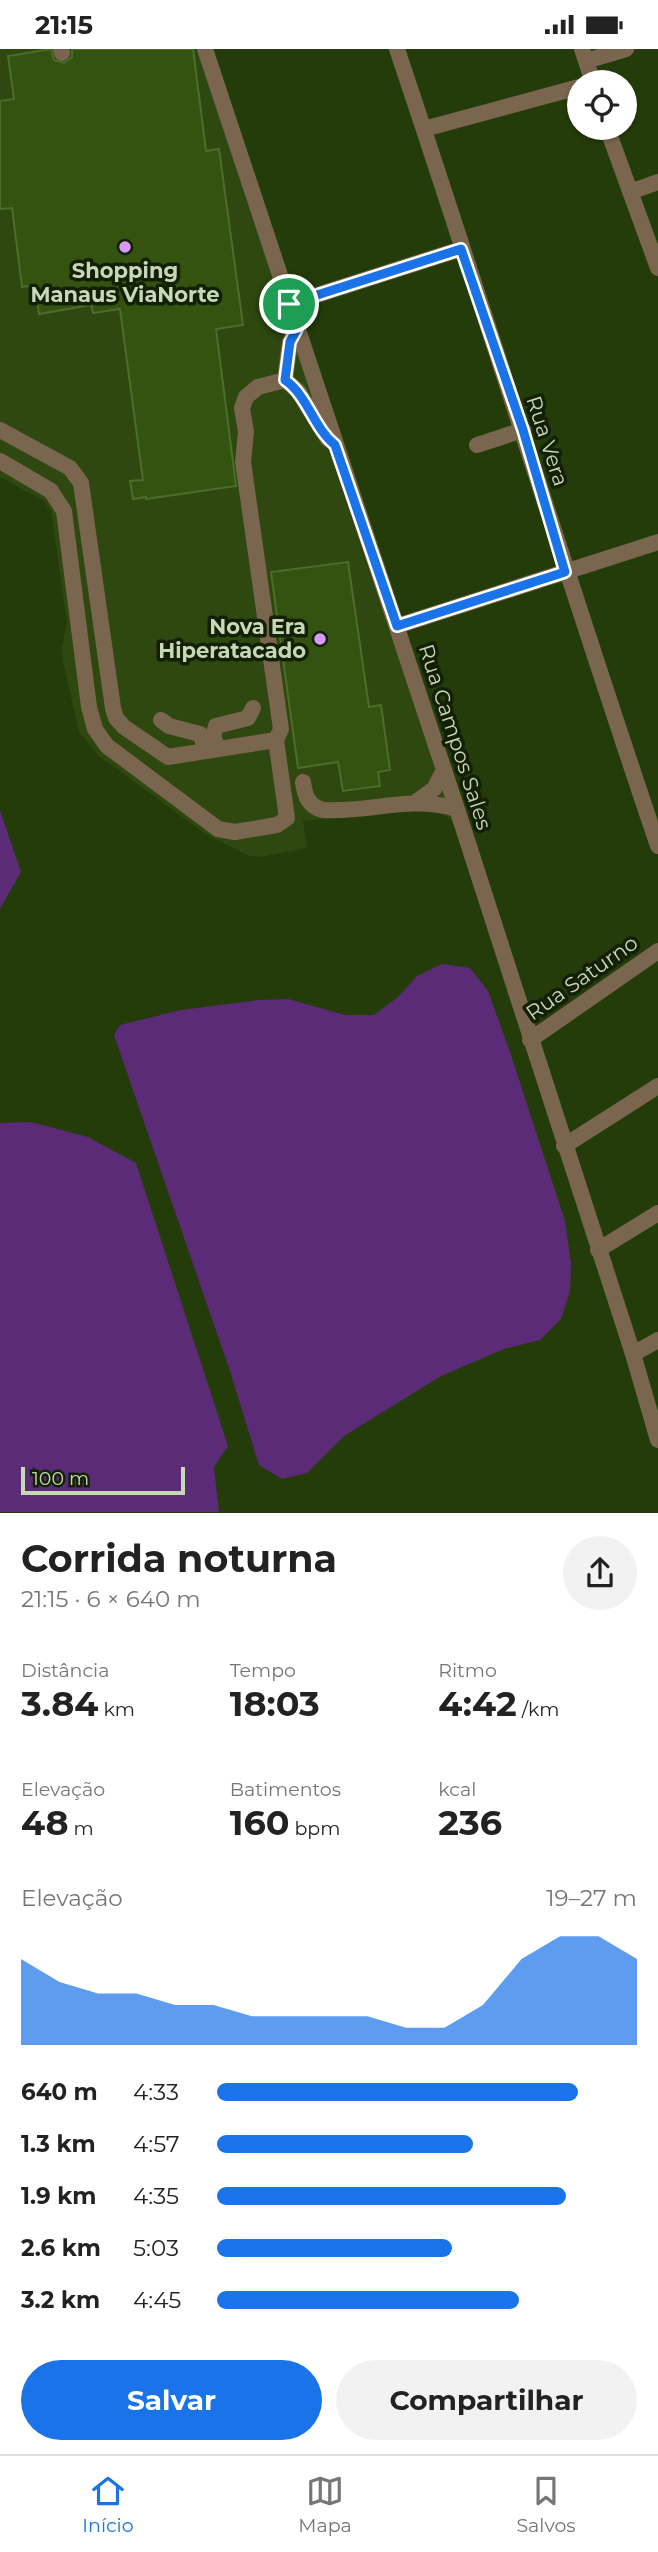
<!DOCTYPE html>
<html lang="pt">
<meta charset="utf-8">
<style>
body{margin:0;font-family:Montserrat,sans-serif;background:#f2f2f2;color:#222;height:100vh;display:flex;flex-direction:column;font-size:26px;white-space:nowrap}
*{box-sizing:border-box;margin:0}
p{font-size:23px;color:#767676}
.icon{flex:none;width:38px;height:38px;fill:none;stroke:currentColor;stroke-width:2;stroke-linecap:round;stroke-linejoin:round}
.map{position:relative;height:1464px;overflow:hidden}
.sheet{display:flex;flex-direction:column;background:#fff;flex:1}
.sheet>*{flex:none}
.buttons{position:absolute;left:567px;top:21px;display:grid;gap:14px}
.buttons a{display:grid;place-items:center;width:70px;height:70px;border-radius:50%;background:#fff;box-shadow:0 2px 5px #0004;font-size:35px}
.scale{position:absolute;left:21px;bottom:18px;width:164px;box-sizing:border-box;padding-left:7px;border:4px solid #c6d9b7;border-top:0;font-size:19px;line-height:24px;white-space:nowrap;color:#c6d9b7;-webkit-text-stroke:5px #132006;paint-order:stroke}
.pin{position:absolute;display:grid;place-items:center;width:60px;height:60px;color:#fff;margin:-30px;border:4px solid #fff;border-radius:50%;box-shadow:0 2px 7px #0007}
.round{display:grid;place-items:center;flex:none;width:74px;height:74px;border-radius:37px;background:#f2f2f2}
.summary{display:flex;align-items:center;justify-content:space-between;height:119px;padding:0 21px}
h1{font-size:38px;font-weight:700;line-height:52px}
.metrics{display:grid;grid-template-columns:repeat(3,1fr);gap:10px;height:119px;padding:7px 21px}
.metrics div{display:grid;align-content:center}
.metrics b{font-size:35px;font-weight:700}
.metrics small{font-size:19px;font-weight:400}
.metrics p{font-size:19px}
.chart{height:196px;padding:14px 21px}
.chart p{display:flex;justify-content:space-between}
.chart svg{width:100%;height:126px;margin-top:7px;fill:#1a73e8;opacity:.7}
.button{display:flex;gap:14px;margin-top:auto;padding:14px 21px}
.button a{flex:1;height:80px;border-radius:42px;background:#1a73e8;color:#fff;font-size:28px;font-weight:700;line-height:80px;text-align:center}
.button a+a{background:#f2f2f2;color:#222}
ul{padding:0 21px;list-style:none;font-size:23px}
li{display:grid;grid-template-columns:112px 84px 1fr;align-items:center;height:52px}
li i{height:18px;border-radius:9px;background:#1a73e8}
.status{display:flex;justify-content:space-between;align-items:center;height:49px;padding:0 35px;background:#fff;direction:ltr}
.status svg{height:19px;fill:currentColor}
.dock{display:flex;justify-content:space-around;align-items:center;height:98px;border-top:2px solid #e0e0e0;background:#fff;font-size:19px;color:#767676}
.dock a{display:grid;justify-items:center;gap:4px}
.dock .on{color:#1a73e8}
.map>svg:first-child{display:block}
.built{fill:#2e4810}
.green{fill:#5c2b77}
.building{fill:#345210;stroke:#4d6d2d;stroke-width:2}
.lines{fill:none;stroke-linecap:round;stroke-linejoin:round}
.minor{stroke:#7a664e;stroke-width:16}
.route-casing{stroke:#fff;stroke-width:14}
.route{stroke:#1a73e8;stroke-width:9}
.poi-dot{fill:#d69bfa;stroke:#132006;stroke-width:2.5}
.labels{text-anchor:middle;stroke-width:7;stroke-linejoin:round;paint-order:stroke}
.poi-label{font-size:21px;font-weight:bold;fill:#c6d9b7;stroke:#132006}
.street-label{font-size:21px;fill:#c6d9b7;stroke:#132006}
</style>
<div class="status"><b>21:15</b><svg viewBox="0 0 49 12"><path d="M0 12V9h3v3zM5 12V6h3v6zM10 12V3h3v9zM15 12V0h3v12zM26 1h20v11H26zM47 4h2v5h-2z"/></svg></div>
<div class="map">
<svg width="658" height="1464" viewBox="0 0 658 1464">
<rect width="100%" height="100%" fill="#243c0a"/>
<path class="built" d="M0,0h199l48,154 50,139 65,209 94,274 -10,-9 -21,-7 -122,12 4,27 -47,9 -10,-1 -43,-21 -108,-79 -20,-24 -16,-71 -1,-13 5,-25 -16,-112 -8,-11 -43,-23z"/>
<path class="green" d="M0,761l21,62 -21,37z
M442,915l28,4 18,23 22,61 55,169 6,42 -1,28 -9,28 -21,21 -36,9 -63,27 -97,60 -37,37 -25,6 -23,-14 -29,-94 -116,-336 6,-10 61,-15 78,-10 29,-1 57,16h29l24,-18 19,-21z
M31,1073l57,15 48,26 92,283 -14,21 5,45h-219v-389z"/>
<path class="building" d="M51,0l3,11 10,3 8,-6v-8h121l13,102 13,-2 24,176 -27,4 20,157 -90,13v-2l-13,2 -3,-18 13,-1 -23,-171 -27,4 -2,-8 -52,9 -4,-29 -13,2 -10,-79 -12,1v-108l14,-2 -6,-43z
M348,513l21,145 12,-2 9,65 -12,2 2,14 -37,5 -5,-29 -40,6 -27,-196z"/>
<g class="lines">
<path class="minor" d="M61,0l1,4
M205,0l252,760 176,545 25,86
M397,0c89,265 171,532 261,797
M582,0l11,33
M586,12l40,-12
M607,79l51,140
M424,80l155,-42
M630,143l28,-10
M289,255l172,-55
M297,280l-7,13 -5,38 13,11 30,48
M0,381l70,38 11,15 32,225 3,10 8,9 44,30 108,-17
M477,396l46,-15
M0,412l51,30 13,20 25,196 6,22 12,17 111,83 17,3 42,-7 10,-7 -11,-78 5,-11 -38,-267 3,-30 -4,-24 4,-11 12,-10 27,-7
M397,577l261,-84
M161,671l8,6 31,8 7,17
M219,700l-6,-12 3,-11 32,-8 5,-10
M303,733c2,14 5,24 20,28 48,3 85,-15 134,-1
M416,753l18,-13 10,-19
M530,991l128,-89
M564,1097l94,-60
M598,1201l60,-37
M633,1305l25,-14"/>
</g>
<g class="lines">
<defs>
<path id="route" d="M461,200l62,181 42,142 -168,54 -62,-181c-22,-18 -27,-49 -50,-65l5,-38 7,-13 -8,-25z"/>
</defs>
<use href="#route" class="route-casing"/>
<use href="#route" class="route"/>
</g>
<g class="poi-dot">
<circle cx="125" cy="198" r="7"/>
<circle cx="320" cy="590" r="7"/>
</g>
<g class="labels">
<g class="poi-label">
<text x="125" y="229">Shopping<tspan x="125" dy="24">Manaus ViaNorte</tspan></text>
<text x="306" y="585" text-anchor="end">Nova Era<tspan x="306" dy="24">Hiperatacado</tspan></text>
</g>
<g class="street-label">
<text transform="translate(547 392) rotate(72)" y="7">Rua Vera</text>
<text transform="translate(455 688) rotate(72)" y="7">Rua Campos Sales</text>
<text transform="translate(582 929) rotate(-35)" y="7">Rua Saturno</text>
</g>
</g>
</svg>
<div class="buttons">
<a><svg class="icon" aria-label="locate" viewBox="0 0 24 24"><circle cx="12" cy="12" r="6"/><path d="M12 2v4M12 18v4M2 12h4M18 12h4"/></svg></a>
</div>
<div class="scale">100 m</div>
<div class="pin" style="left:289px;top:255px;background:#1e9e55"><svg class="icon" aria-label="arrive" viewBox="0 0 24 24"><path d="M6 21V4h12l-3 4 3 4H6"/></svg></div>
</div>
<section class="sheet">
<div class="summary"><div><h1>Corrida noturna</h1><p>21:15 · 6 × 640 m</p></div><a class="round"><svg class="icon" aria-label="share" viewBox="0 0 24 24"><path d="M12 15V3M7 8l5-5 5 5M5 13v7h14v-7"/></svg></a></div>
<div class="metrics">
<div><p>Distância</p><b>3.84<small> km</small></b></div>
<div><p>Tempo</p><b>18:03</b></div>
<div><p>Ritmo</p><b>4:42<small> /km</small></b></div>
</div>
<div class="metrics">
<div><p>Elevação</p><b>48<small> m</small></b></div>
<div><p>Batimentos</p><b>160<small> bpm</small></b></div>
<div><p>kcal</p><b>236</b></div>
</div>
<div class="chart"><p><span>Elevação</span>19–27 m</p>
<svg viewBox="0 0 160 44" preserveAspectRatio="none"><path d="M0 44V14L10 22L20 26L30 26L40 30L50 30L60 34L70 34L80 34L90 34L100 38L110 38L120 30L130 14L140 6L150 6L160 14V44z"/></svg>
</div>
<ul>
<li><b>640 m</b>4:33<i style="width:86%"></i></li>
<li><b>1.3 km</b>4:57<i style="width:61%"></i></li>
<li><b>1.9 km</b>4:35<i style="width:83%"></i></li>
<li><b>2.6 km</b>5:03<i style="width:56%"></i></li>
<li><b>3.2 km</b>4:45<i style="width:72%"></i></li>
</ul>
<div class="button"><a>Salvar</a><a>Compartilhar</a></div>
</section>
<nav class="dock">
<a class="on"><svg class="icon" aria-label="home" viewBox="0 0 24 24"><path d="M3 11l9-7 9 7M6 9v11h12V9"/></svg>Início</a>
<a><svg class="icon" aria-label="map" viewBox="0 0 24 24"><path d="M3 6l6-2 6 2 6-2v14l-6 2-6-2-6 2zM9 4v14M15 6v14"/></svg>Mapa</a>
<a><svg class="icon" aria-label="saved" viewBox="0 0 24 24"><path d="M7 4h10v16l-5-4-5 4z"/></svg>Salvos</a>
</nav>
